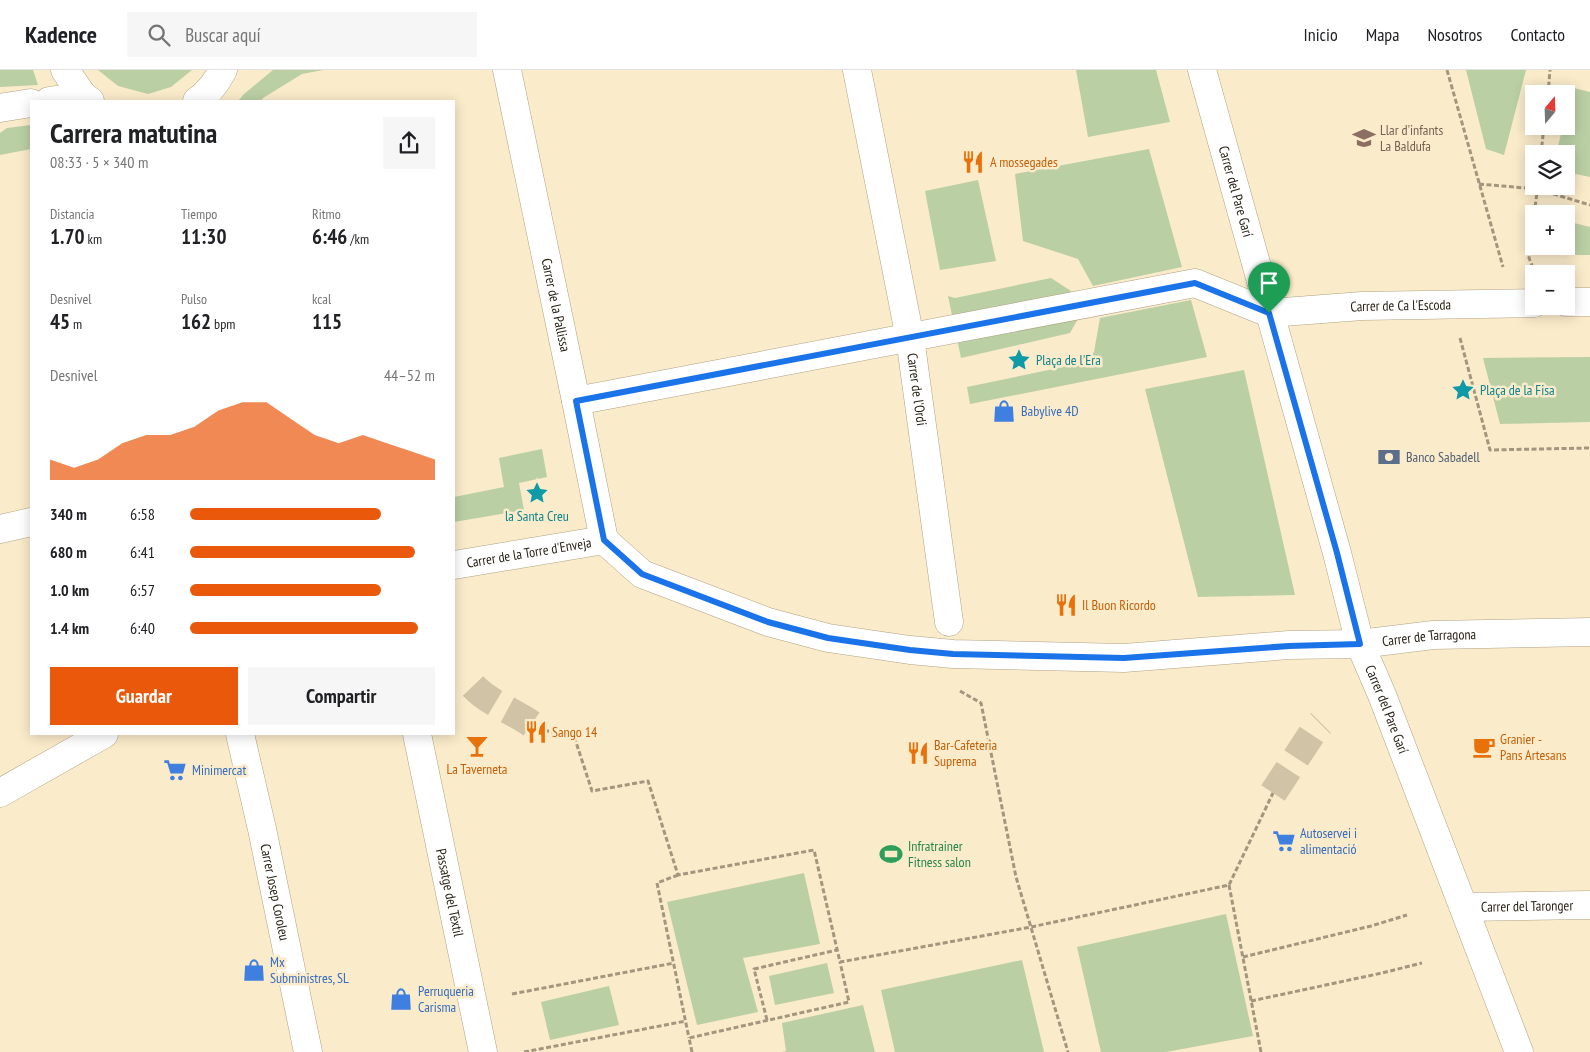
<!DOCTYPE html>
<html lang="es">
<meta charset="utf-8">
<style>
body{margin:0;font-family:"PT Sans Narrow",sans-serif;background:#f6f6f6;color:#202124;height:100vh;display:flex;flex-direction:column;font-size:19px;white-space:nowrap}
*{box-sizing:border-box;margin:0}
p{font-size:16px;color:#757577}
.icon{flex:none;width:28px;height:28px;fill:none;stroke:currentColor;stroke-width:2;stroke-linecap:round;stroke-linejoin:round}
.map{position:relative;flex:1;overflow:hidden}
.details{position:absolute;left:30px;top:30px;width:425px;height:635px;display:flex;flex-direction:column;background:#fff;border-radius:0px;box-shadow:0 2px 12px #0003}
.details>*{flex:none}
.needle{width:32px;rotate:19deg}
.fabs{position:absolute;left:1525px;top:15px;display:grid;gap:10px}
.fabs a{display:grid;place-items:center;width:50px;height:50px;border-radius:0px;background:#fff;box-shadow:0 2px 12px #0003;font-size:25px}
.pin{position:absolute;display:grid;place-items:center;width:42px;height:42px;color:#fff;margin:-51px -21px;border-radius:50% 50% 50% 0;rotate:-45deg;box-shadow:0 0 5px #0007}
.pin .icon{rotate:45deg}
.round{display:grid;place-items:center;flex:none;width:52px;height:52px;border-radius:0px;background:#f6f6f6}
.overview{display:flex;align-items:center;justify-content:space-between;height:85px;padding:0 20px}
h1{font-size:28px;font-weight:700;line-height:38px}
.metrics{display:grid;grid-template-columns:repeat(3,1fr);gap:8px;height:85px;padding:5px 20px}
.metrics div{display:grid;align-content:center}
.metrics b{font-size:21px;font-weight:700}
.metrics small{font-size:14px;font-weight:400}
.metrics p{font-size:14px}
.chart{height:140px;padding:10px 20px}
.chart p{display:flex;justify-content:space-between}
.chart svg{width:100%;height:90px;margin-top:5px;fill:#ea580c;opacity:.7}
.action{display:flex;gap:10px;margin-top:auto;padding:10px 20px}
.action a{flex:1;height:58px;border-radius:0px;background:#ea580c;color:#fff;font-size:20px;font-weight:700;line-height:58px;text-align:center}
.action a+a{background:#f6f6f6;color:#202124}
ul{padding:0 20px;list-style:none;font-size:16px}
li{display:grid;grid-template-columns:80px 60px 1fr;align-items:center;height:38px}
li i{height:12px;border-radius:6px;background:#ea580c}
header{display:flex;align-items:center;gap:30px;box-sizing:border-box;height:70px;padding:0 25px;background:#fff;border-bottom:1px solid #e0e0e0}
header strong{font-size:24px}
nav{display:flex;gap:28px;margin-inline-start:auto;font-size:18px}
.search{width:350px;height:45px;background:#f6f6f6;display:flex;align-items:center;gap:12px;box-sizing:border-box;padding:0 18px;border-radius:0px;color:#757577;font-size:19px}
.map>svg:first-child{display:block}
.green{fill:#bbcfa5}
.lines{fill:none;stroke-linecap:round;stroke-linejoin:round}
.minor-tunnel{stroke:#d0c3a6;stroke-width:28;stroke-dasharray:28 14;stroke-linecap:butt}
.minor-casing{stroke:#b0a283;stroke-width:29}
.path{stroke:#a2967e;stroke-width:3;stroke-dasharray:5 2.5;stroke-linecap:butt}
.minor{stroke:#fff;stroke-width:28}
.route-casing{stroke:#fff;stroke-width:10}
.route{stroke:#1a73e8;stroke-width:6}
.labels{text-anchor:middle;stroke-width:5;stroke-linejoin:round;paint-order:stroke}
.education-label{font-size:14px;fill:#785e54;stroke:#faebca;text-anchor:start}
.food-label{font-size:14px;fill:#c56008;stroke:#faebca;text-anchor:start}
.street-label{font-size:14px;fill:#292317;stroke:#faebca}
.culture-label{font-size:14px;fill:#0d838f;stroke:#faebca;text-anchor:start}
.shop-label{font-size:14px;fill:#366cbe;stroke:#faebca;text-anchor:start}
.service-label{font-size:14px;fill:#4e5e75;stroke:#faebca;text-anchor:start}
.leisure-label{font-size:14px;fill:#27864d;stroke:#faebca;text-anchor:start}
</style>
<header>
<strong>Kadence</strong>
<div class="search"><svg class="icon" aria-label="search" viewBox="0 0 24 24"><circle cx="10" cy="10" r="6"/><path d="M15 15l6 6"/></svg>Buscar aquí</div>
<nav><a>Inicio</a><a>Mapa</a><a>Nosotros</a><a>Contacto</a></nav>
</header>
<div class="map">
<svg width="1590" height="982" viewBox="0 0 1590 982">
<rect width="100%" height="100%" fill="#faebca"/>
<path class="green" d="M0,0h33l5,15 -38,2z
M98,0h94l-21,17 -23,7 -30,-8z
M273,0h50l-21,4 -39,24 -2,3h-23l6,-7z
M1076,0h80l14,52 -82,15z
M1466,0h60l-22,85 -18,-6z
M1574,18l16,4v85l-24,-5v-18h-10l7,-28h3v-11z
M31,55v24l-31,6v-22l7,-5z
M1149,79l33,118 -89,19 -15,-27 -55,-18 -8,-67z
M978,110l18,81 -56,9 -15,-79z
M1566,151l24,6v28h-47v-9h23z
M1051,208l20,13 8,26 -9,16 -109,25 -13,-62 7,2z
M1191,230l16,57 -237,47 -3,-17 120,-25 7,-10 6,-34z
M1590,287v65l-90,2 -17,-66z
M1244,300l51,225 -97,2 -53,-208z
M542,379l5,28 -28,6 5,27 -70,12v-25l50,-10 -5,-29z
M804,803l16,71 -77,14 15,54 -61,13 -30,-123z
M1226,844l27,122 -87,16h-65l-24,-105z
M1022,890l22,92h-149l-14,-62z
M827,893l7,30 -59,12 -6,-29z
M609,916l10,39 -69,15 -9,-38z
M863,935l12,47h-93l4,-1 -4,-28z"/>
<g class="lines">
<path class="minor-tunnel" d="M473,616c18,19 44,26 64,42
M1273,723l42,-64 6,-6"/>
<defs>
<g id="minor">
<path d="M65,0l18,26 7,5"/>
<path id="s1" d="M507,0l69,331 28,139"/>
<path id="s2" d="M857,0l53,268 39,284"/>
<path id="s3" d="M1202,0l135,483 23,91 22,51 137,357"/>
<path d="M49,31l34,-5"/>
<path d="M197,31c12,-8 19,-18 26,-31"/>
<path d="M0,38l31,-5"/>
<path d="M1566,232h24"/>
<path id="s4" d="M576,331l619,-118 74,30 93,-7 172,-3"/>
<path d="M0,459l31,-7"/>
<path id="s5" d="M604,470l38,34 126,48 60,16 82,12 43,4 171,4 165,-13 71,-1 73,-9 157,-3"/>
<path id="s6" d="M454,495l150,-25"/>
<path id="s7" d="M240,664l22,95 46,223"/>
<path id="s8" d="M417,664l66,318"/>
<path d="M0,723l104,-59"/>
<path id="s9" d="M1465,837l125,-2"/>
</g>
</defs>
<use href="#minor" class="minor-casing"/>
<path class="path" d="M1447,0l56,197
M1548,24l2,-24
M1541,84l3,-28
M1479,114l58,5 53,16
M1534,144l4,-28
M1533,198l-4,-10 5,-38
M1460,268l30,112 100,-2
M960,621l21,12 35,174 52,175
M537,658l38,11 17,52 56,-10 30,94 136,-25 26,112 191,-35 198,-42 44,-92
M678,805l-21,8 32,155
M1229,815l32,167
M1243,887l128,-31 36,-11
M512,924l162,-31
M1251,931l131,-28 40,-10
M767,950l-13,-51 83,-19
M524,982l162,-31
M692,982l-3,-14 160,-36 -9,-40"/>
<use href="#minor" class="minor"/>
</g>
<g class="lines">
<defs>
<path id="route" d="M1195,213l74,30 68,240 23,91 -71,2 -165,12 -171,-4 -43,-4 -82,-12 -60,-16 -126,-48 -38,-34 -28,-139z"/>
</defs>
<use href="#route" class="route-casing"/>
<use href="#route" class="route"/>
</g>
<defs>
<symbol id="school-bare" viewBox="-9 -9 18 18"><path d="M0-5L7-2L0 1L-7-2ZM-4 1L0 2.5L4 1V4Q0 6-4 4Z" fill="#8d6e63" stroke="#faebca" stroke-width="2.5" paint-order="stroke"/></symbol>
<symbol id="restaurant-bare" viewBox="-9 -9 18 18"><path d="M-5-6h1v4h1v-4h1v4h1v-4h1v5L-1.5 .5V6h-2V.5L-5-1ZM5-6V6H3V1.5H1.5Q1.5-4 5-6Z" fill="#e8710a" stroke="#faebca" stroke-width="2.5" paint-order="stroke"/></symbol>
<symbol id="sight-bare" viewBox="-9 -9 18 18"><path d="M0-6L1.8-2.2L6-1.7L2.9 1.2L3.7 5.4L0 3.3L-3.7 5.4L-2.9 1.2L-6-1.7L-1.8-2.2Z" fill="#0f9aa8" stroke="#faebca" stroke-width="2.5" paint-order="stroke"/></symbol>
<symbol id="shop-bare" viewBox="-9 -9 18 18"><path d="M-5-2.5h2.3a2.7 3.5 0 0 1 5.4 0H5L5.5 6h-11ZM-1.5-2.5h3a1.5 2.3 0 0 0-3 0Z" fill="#3f7fe0" stroke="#faebca" stroke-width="2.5" paint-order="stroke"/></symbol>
<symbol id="bank-bare" viewBox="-9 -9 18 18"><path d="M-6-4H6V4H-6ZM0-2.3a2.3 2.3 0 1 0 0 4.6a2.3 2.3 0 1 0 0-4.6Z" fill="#5c6f8a" stroke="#faebca" stroke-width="2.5" paint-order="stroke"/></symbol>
<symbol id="bar-bare" viewBox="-9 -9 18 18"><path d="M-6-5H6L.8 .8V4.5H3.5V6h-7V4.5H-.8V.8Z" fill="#e8710a" stroke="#faebca" stroke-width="2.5" paint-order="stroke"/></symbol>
<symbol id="cafe-bare" viewBox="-9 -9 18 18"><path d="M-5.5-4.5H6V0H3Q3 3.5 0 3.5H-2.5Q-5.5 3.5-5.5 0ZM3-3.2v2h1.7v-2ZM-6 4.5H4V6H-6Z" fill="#e8710a" stroke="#faebca" stroke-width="2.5" paint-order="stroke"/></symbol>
<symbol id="supermarket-bare" viewBox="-9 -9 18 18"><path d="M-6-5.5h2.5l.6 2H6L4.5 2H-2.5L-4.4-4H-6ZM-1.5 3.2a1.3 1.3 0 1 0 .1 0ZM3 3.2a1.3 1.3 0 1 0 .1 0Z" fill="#3f7fe0" stroke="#faebca" stroke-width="2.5" paint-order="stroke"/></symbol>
<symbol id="stadium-bare" viewBox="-9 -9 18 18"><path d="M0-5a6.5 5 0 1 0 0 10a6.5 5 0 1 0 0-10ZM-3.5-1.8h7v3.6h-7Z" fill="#2e9e5b" stroke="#faebca" stroke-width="2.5" paint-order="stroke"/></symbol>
</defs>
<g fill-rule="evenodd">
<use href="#school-bare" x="1348" y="52" width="32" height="32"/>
<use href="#restaurant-bare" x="957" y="76" width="32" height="32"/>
<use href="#sight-bare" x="1003" y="274" width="32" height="32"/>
<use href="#sight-bare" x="1447" y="304" width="32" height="32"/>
<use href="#shop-bare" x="988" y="325" width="32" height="32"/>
<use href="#bank-bare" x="1373" y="371" width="32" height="32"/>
<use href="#sight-bare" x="521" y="407" width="32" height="32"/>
<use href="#restaurant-bare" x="1050" y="519" width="32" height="32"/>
<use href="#restaurant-bare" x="520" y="646" width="32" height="32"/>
<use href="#bar-bare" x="461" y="660" width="32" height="32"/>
<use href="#cafe-bare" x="1468" y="661" width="32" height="32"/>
<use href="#restaurant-bare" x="902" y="667" width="32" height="32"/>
<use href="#supermarket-bare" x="159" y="684" width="32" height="32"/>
<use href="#supermarket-bare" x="1268" y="755" width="32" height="32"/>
<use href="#stadium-bare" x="875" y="768" width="32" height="32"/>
<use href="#shop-bare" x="238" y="884" width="32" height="32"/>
<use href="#shop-bare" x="385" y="913" width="32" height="32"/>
</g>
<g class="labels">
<g class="education-label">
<text x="1380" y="65">Llar d'infants<tspan x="1380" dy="16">La Baldufa</tspan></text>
</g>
<g class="food-label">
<text x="990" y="97">A mossegades</text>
<text x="1082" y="540">Il Buon Ricordo</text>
<text x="552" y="667">Sango 14</text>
<text x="1500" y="674">Granier -<tspan x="1500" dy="16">Pans Artesans</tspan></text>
<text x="934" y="680">Bar-Cafeteria<tspan x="934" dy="16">Suprema</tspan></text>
<text x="477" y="704" text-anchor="middle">La Taverneta</text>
</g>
<g class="street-label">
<text dy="5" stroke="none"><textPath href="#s3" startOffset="126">Carrer del Pare Garí</textPath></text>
<text dy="5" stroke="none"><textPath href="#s1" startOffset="240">Carrer de la Pallissa</textPath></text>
<text dy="5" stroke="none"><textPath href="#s4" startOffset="842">Carrer de Ca l'Escoda</textPath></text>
<text dy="5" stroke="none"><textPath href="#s2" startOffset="325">Carrer de l'Ordi</textPath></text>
<text dy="5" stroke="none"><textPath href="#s6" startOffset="76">Carrer de la Torre d'Enveja</textPath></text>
<text dy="5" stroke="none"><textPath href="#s5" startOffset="851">Carrer de Tarragona</textPath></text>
<text dy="5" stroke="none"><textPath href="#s3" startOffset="666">Carrer del Pare Garí</textPath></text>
<text dy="5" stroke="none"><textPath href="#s7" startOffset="162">Carrer Josep Coroleu</textPath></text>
<text dy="5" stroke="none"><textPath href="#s8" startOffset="162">Passatge del Tèxtil</textPath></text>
<text dy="5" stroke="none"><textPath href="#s9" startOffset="62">Carrer del Taronger</textPath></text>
</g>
<g class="culture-label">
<text x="1036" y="295">Plaça de l'Era</text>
<text x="1480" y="325">Plaça de la Fisa</text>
<text x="537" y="451" text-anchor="middle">la Santa Creu</text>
</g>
<g class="shop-label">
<text x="1021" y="346">Babylive 4D</text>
<text x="192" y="705">Minimercat</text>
<text x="1300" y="768">Autoservei i<tspan x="1300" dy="16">alimentació</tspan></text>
<text x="270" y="897">Mx<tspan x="270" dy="16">Subministres, SL</tspan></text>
<text x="418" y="926">Perruqueria<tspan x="418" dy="16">Carisma</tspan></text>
</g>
<g class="service-label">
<text x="1406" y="392">Banco Sabadell</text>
</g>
<g class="leisure-label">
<text x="908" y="781">Infratrainer<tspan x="908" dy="16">Fitness salon</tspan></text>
</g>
</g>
</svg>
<div class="fabs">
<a><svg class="needle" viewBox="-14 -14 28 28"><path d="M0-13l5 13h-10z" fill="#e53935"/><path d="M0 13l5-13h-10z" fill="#757577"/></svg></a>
<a><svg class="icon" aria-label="layers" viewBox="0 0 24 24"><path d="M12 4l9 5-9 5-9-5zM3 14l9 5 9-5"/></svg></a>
<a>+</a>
<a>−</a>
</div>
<div class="pin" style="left:1269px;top:243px;background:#1e9e55"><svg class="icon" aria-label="arrive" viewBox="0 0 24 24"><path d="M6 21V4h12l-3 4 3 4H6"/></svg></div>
<section class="details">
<div class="overview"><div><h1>Carrera matutina</h1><p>08:33 · 5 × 340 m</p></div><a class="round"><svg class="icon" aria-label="share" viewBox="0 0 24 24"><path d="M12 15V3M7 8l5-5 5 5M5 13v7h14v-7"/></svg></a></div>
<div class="metrics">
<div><p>Distancia</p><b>1.70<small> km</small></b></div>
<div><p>Tiempo</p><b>11:30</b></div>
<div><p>Ritmo</p><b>6:46<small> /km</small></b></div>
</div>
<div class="metrics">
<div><p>Desnivel</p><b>45<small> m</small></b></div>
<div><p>Pulso</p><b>162<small> bpm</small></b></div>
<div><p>kcal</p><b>115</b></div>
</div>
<div class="chart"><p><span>Desnivel</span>44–52 m</p>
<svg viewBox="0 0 160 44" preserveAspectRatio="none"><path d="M0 44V34L10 38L20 34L30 26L40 22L50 22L60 18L70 10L80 6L90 6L100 14L110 22L120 26L130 22L140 26L150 30L160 34V44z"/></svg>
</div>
<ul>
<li><b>340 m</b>6:58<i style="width:78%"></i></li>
<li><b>680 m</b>6:41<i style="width:92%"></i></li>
<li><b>1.0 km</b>6:57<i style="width:78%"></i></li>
<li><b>1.4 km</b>6:40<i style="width:93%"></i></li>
</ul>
<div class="action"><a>Guardar</a><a>Compartir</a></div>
</section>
</div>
